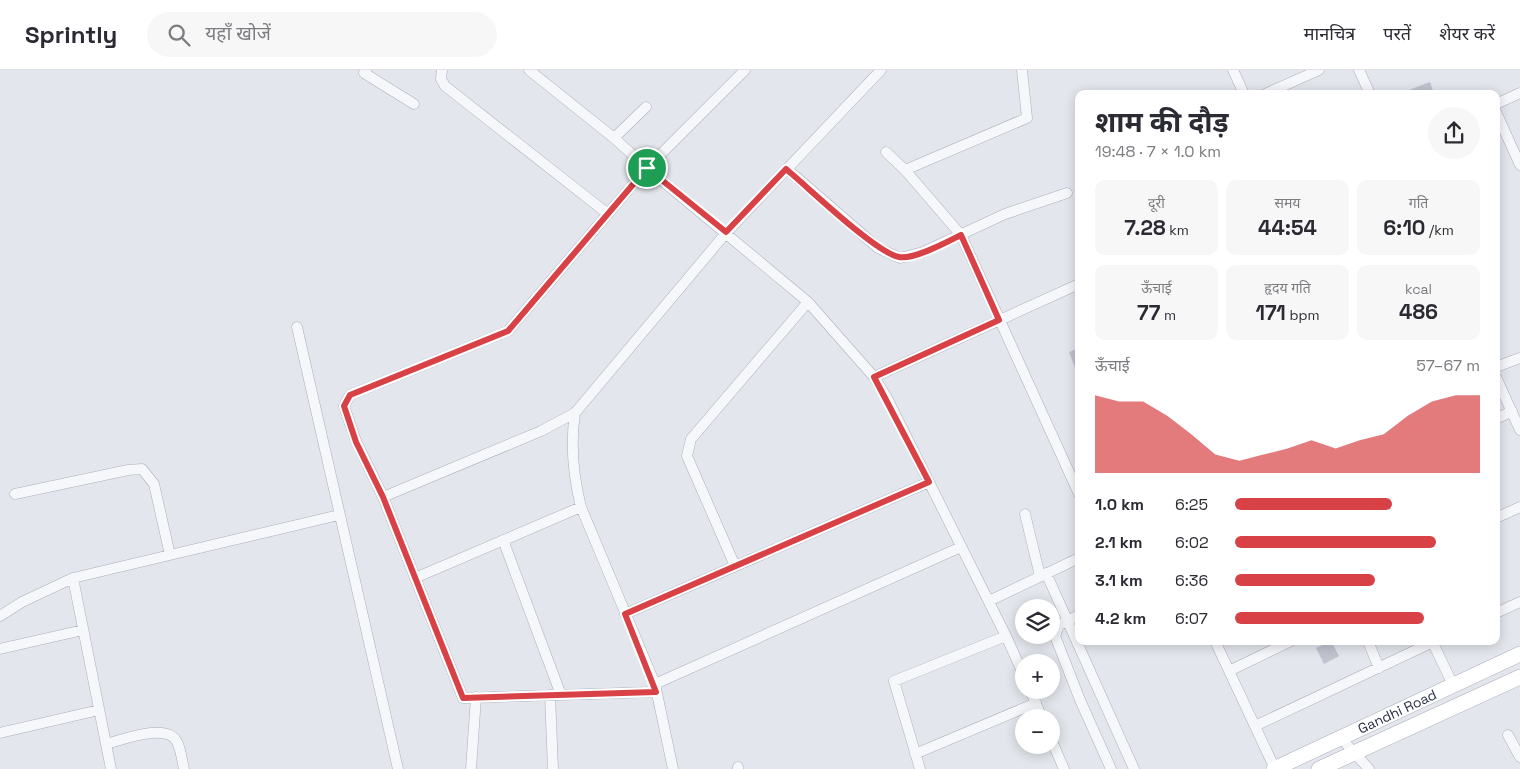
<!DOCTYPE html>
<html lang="hi">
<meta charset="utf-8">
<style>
body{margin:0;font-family:"Space Grotesk","Noto Sans Devanagari",sans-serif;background:#f7f7f7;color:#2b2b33;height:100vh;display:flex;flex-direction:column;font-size:19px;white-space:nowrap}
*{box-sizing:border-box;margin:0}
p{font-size:16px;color:#7c7c81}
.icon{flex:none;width:28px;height:28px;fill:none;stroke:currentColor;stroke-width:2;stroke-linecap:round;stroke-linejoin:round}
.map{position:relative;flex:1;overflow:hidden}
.drawer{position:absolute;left:1075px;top:20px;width:425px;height:555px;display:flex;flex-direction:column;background:#fff;border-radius:10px;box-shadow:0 2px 12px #0003}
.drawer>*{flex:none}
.controls{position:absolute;left:1015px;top:529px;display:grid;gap:10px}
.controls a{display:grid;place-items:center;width:45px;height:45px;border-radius:50%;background:#fff;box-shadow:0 2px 12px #0003;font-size:25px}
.pin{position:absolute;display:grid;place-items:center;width:42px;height:42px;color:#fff;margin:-21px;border:2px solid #fff;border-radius:50%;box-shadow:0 1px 5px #0007}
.round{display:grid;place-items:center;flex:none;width:52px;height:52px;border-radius:26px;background:#f7f7f7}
.overview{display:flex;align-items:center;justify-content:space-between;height:85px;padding:0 20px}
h1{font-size:28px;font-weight:700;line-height:38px}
.figures{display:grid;grid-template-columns:repeat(3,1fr);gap:8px;height:85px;padding:5px 20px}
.figures div{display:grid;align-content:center;border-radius:10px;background:#f7f7f7;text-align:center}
.figures b{font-size:21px;font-weight:700}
.figures small{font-size:14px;font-weight:400}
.figures p{font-size:14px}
.chart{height:140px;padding:10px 20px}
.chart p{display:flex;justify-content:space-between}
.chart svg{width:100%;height:90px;margin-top:5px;fill:#d84246;opacity:.7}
ul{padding:0 20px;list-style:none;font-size:16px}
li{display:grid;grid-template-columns:80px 60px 1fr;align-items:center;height:38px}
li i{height:12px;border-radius:6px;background:#d84246}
header{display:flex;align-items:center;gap:30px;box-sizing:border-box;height:70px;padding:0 25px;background:#fff;border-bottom:1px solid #e1e1e2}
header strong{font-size:24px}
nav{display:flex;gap:28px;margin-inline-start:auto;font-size:18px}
.search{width:350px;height:45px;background:#f7f7f7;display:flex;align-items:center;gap:12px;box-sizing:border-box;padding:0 18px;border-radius:28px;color:#7c7c81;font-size:19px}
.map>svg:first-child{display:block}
.building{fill:#c0c4cf}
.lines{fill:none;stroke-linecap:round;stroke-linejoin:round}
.minor-casing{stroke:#abafba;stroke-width:11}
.secondary-casing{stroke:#abafba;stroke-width:16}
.minor{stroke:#f6f7fa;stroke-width:10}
.secondary{stroke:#fff;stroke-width:15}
.route-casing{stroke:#fff;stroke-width:10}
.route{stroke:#d84246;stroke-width:6}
.labels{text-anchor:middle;stroke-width:4;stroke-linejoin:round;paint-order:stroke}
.street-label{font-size:14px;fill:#293046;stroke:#f3f5f9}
</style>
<header>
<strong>Sprintly</strong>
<div class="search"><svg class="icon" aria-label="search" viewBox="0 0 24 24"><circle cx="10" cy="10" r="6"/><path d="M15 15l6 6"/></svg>यहाँ खोजें</div>
<nav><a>मानचित्र</a><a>परतें</a><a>शेयर करें</a></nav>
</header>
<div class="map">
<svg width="1520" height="699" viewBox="0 0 1520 699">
<rect width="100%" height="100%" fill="#e3e6ec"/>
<path class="building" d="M1430,12l4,12h-36z
M1079,278v30l-10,-26z
M1331,571l8,15 -15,8 -8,-16z"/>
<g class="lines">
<defs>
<path id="minor" d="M366,0l-2,3 50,31
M442,0l-1,9 4,7 163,128
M529,0l85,68 33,30 161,134 66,75 13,21 119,238 18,40
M1233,0l11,24
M1359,0l11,24
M1265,24l54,-24
M1496,34l24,-11
M1496,42l24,53
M614,68l32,-31
M886,82l19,18 56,65 118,259
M787,99l91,79 22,10 23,-6 82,-38 62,-21
M905,100l122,-52 -5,-48
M297,257l101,442
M1496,297l24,-9
M874,307l205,-93
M1496,307l24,53
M575,343c-5,33 -2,62 6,94l74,177 18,85
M1496,349l16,-8
M15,424l113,-24 14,-1 12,15 16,71 169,-40
M383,427l158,-66 34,-18 151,-180 155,-163
M1025,444l15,62
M1496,448l24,-11
M503,470l58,155
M735,496l-48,-110 4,-17 117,-137
M1046,503l88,196
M73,508l38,191
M415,508l166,-71
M989,531l90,-43
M1496,543l24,-11
M625,544l304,-132
M1079,545l-20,10 -4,11 25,64 31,69
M0,546l22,-14 51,-24 97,-23
M1215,571l60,128
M1368,571l11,27
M1432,571l21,44
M0,579l83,-19
M1229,601l62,-30
M655,614l306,-137
M1030,620l12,28
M656,622l-193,6 -80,-201 -27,-56 -12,-35 6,-11 158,-64 139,-163 98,-98
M550,625l3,74
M1255,656l180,-85
M0,663l99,-23
M1508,665l12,22
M1341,668l28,31
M1051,669l13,30
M106,674c16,-4 62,-22 71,-2 4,8 5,18 7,27
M915,684l121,-51
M471,699l5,-72
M738,699v-2
M920,699l-26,-88 112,-45"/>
<g id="secondary">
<path id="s1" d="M1274,699l246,-115"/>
<path d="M1319,699l201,-92"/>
</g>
</defs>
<use href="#minor" class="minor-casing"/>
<use href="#secondary" class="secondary-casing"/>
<use href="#minor" class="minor"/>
<use href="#secondary" class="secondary"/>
</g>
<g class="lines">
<defs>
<path id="route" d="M647,98l79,64 60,-63c23,19 90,84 113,88 15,3 48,-15 62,-22l38,85 -125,57 55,105 -304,132 31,78 -193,6 -80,-201 -27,-55 -12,-36 6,-11 158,-64z"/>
</defs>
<use href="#route" class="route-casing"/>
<use href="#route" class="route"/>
</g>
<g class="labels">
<g class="street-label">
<text dy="5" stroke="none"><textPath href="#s1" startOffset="136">Gandhi Road</textPath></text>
</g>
</g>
</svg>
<div class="controls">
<a><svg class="icon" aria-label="layers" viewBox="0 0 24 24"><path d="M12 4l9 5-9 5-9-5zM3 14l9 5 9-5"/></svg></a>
<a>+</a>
<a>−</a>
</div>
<div class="pin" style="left:647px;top:98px;background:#1e9e55"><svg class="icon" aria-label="arrive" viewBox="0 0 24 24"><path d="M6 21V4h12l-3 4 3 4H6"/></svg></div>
<section class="drawer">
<div class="overview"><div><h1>शाम की दौड़</h1><p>19:48 · 7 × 1.0 km</p></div><a class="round"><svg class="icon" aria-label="share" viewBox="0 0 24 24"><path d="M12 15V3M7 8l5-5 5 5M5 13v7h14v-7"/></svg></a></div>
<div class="figures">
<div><p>दूरी</p><b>7.28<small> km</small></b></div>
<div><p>समय</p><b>44:54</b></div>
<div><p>गति</p><b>6:10<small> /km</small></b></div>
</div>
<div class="figures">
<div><p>ऊँचाई</p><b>77<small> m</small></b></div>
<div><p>हृदय गति</p><b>171<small> bpm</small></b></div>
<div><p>kcal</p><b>486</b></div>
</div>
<div class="chart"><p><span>ऊँचाई</span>57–67 m</p>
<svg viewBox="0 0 160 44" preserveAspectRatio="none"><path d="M0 44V6L10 9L20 9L30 16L40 25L50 35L60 38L70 35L80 32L90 28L100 32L110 28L120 25L130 16L140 9L150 6L160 6V44z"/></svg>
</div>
<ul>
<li><b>1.0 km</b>6:25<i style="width:64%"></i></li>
<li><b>2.1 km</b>6:02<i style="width:82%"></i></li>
<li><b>3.1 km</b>6:36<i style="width:57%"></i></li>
<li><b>4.2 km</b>6:07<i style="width:77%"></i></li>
</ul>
</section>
</div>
